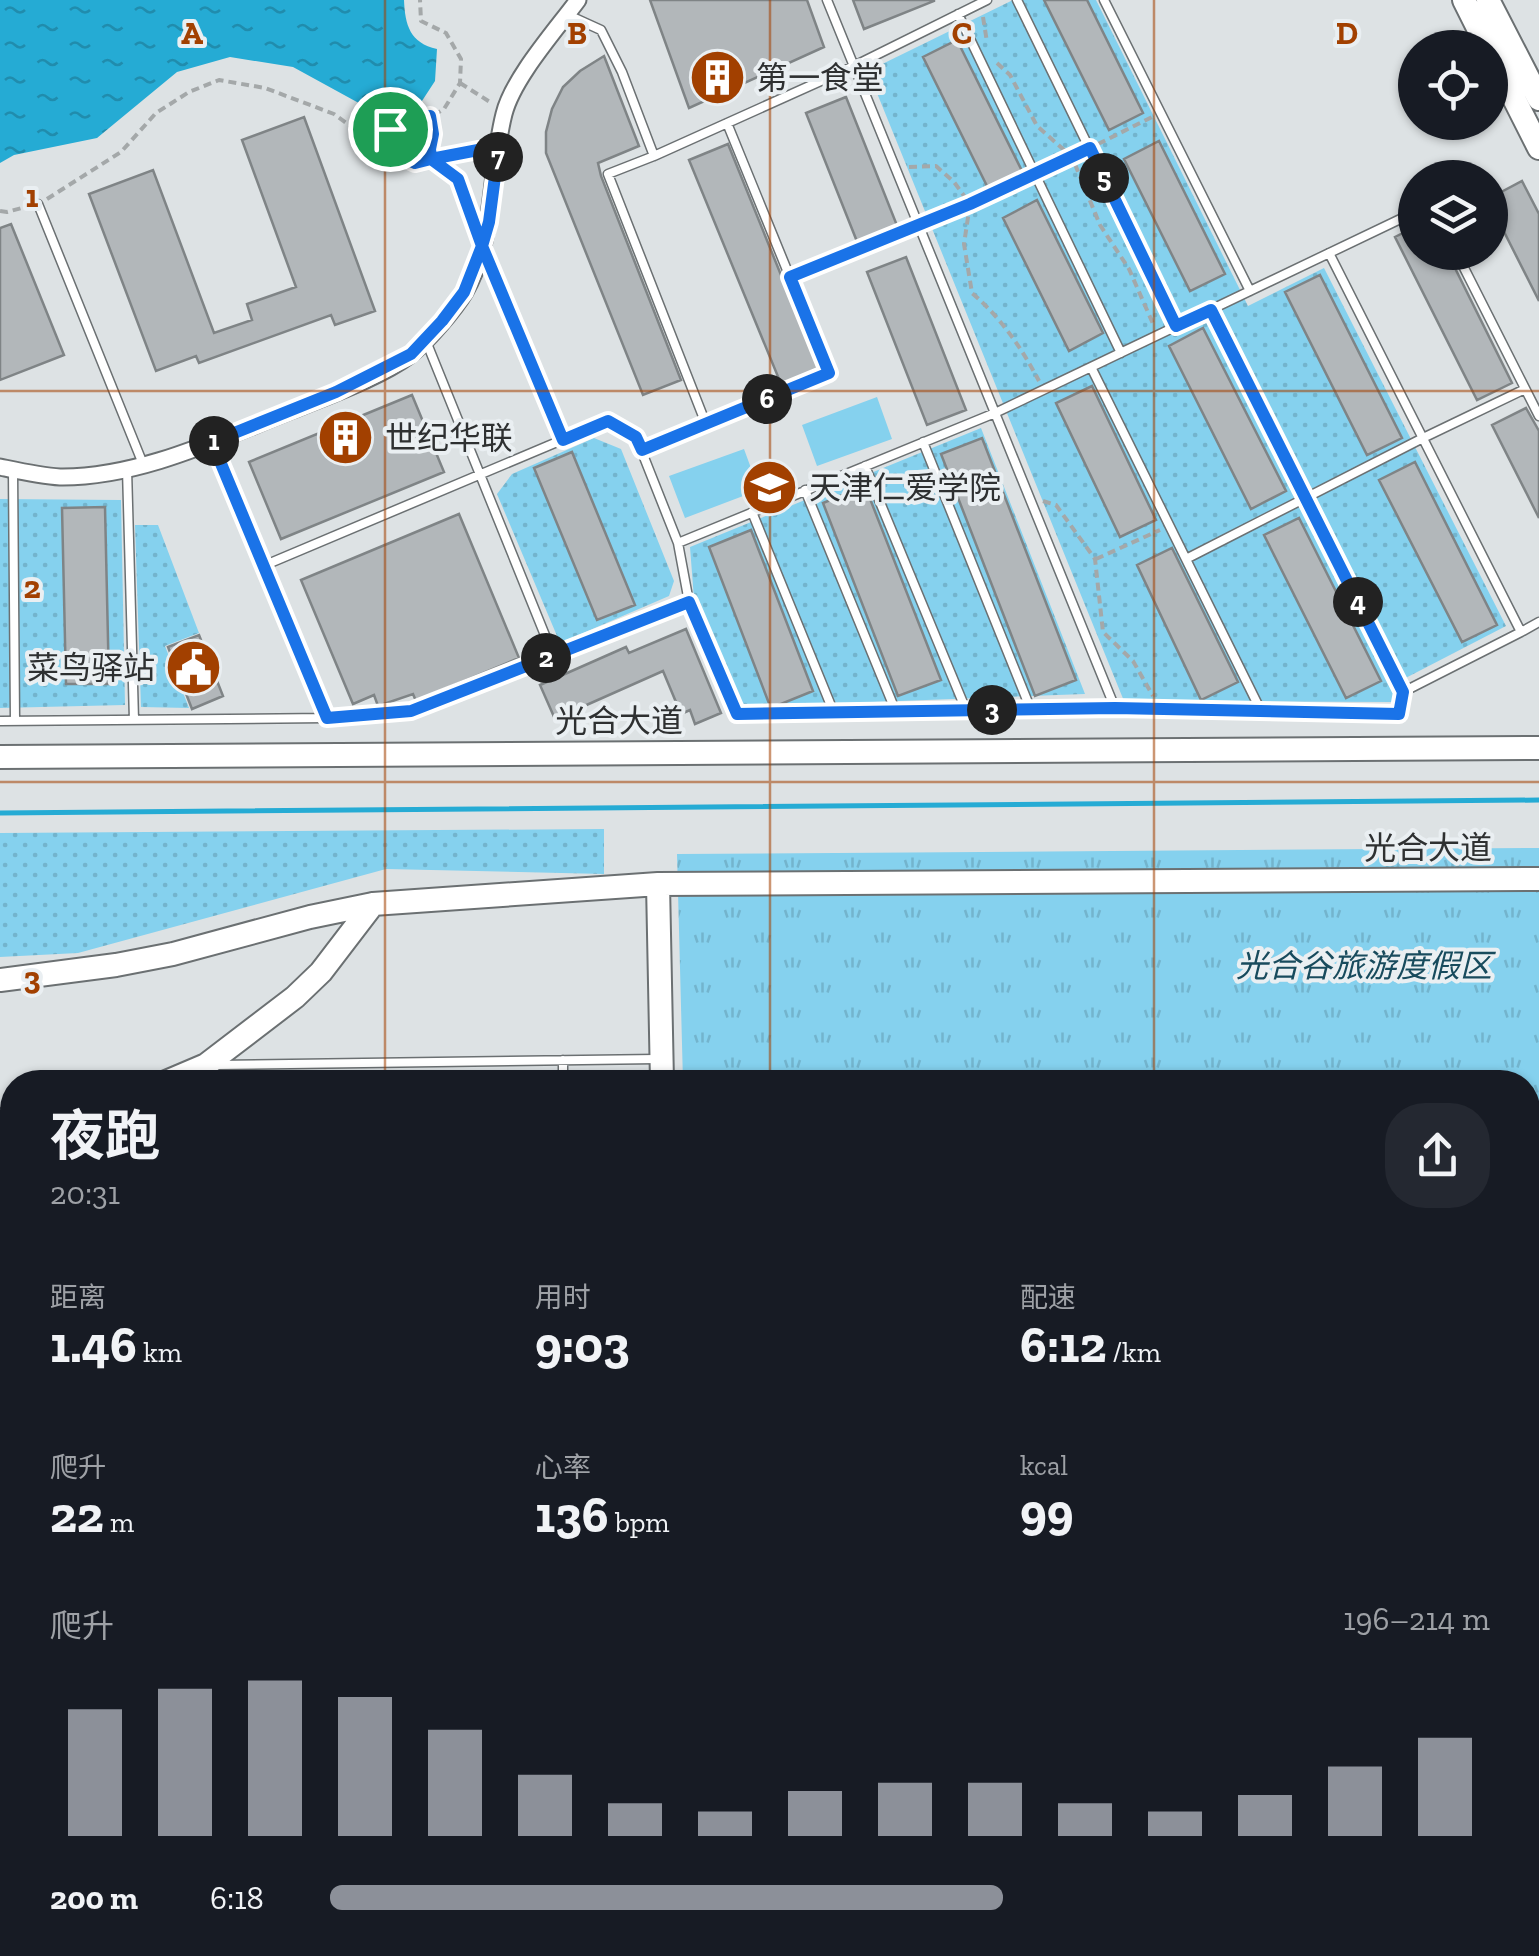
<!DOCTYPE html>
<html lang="zh">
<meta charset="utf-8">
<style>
body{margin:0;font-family:"Zilla Slab","Noto Sans SC",serif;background:#242831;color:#f1f3f6;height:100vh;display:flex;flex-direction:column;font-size:38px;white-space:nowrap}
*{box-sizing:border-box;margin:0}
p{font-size:32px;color:#9ea1a6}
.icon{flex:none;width:55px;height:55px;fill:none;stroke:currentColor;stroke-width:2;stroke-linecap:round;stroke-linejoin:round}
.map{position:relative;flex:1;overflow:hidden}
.details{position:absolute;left:0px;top:1070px;width:1540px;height:888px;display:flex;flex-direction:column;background:#171b24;border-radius:40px 40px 0 0;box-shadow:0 2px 8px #0004}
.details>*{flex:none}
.buttons{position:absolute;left:1398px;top:30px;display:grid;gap:20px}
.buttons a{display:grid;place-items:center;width:110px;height:110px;border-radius:50%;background:#171b24;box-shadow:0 2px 8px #0004;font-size:50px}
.pin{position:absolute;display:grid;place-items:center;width:85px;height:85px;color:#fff;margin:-42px;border:5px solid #fff;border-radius:50%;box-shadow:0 2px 10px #0007}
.km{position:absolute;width:50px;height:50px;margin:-25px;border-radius:50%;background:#222;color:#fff;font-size:28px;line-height:50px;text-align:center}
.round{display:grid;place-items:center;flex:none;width:105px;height:105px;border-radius:40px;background:#242831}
.headline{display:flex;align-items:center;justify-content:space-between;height:170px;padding:0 50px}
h1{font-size:55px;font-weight:700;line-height:75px}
.figures{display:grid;grid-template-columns:repeat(3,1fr);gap:15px;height:170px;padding:10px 50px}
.figures div{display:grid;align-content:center}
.figures b{font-size:50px;font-weight:700}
.figures small{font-size:28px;font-weight:400}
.figures p{font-size:28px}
.chart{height:280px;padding:20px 50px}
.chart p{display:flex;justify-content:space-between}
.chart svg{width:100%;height:180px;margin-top:10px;stroke:#8c9099;stroke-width:6}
ul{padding:0 50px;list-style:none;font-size:32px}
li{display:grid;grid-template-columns:160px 120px 1fr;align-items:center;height:75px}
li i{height:25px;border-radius:12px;background:#8c9099}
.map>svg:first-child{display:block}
.grass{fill:url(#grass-dots)}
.park{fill:url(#park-tufts)}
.pitch{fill:#85d1ee}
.water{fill:url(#water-ripples)}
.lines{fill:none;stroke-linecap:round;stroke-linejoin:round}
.stream{stroke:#25abd4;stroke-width:5}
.building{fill:#b2b7ba;stroke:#7f8486;stroke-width:2.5}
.lane-casing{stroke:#6b7072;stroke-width:11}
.street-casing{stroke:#6b7072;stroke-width:19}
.secondary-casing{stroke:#6b7072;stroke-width:26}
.path{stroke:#a4a8a9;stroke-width:4;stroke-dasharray:8 5;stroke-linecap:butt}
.lane{stroke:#fff;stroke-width:8}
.street{stroke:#fff;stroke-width:15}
.secondary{stroke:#fff;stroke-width:22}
.route-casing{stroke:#fff;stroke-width:20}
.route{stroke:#1a73e8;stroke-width:12}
.grid{fill:none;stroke:#a24000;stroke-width:2.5;stroke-opacity:0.55}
.labels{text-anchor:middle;stroke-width:8;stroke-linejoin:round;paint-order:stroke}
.poi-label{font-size:32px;fill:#2e3031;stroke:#eaeff2;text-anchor:start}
.street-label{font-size:32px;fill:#2e3031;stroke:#eaeff2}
.park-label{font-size:32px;font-style:italic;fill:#184b5d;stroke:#eaeff2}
.grid-label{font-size:32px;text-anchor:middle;font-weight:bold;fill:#a24000;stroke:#eaeff2;stroke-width:8;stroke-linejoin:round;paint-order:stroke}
</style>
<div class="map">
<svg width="1539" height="1956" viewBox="0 0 1539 1956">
<defs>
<pattern id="grass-dots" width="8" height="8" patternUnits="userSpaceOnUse" patternTransform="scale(2.5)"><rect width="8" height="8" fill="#85d1ee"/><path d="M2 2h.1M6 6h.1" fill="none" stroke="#73b4cd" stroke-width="1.8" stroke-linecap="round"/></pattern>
<pattern id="park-tufts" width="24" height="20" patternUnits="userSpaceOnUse" patternTransform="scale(2.5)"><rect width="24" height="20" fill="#85d1ee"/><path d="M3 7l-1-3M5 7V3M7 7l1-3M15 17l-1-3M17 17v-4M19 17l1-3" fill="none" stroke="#73b4cd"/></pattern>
<pattern id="water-ripples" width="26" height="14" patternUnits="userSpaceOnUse" patternTransform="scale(2.5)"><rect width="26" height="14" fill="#25abd4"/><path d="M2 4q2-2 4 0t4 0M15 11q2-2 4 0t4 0" fill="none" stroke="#208cad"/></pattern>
</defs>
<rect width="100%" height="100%" fill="#dde2e4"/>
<path class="grass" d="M1013,0h83l152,306 76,-38 182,358 -112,58v18l-270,-1 -256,-630z
M981,428l104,266 -345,13 -46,-108 -4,-52z
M594,438l27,11 53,132 -5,15 -109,47 -63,-149 15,-20z
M0,499l121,1 4,205 -125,3z
M135,525h23l41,108 -34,13 24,62 -48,-1z
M604,829v45l-218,-5 -308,84 -78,4v-124z"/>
<path class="park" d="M1539,848v1108h-833l-1,-11h823v-863h-845l-6,-228z"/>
<path class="pitch" d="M877,397l15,42 -75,27 -15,-41z
M744,449l15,41 -74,28 -16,-42z"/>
<path class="water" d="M0,0h404c1,25 6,43 33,49l-2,32 -15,23 -43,9 -84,-46 -63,-10 -53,15 -80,66 -83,17 -14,8z
M12,1545v103l-12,-3v-96z"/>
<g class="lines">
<path class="stream" d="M0,813l1539,-13"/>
</g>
<path class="building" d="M650,0h157l17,47 -135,61z
M853,0h81v1l-70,28z
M1044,0h43l56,113 -34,17z
M957,40l66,133 -34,17 -66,-133z
M604,56l35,90 -41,17 3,13 80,204 -38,15 -97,-242v-21l6,-23 11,-22 17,-16z
M846,97l52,131 -40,16 -52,-131z
M304,117l71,194 -40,14 -4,-10 -132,48 -3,-7 -40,15 -67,-177 64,-24 61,163 38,-13 -5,-16 49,-17 -54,-147z
M1159,141l66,133 -35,17 -66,-132z
M728,144l91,225 -38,15 -92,-224z
M1522,181l17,33v87l-49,-97v-6z
M1037,200l66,133 -34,18 -66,-133z
M11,224l53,131 -64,25v-152z
M1415,227v25h32l65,131 -35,17 -82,-163z
M906,257l60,153 -39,15 -60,-153z
M1320,275l82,163 -35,17 -82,-163z
M1203,328l83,163 -35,18 -82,-163z
M1092,386l64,134 -36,17 -64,-134z
M412,395l32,77 -163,67 -32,-77z
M1526,408l13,23v87l-47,-93z
M982,438l94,242 -41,16 -94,-242z
M572,452l63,153 -38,15 -63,-152z
M1415,462l82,163 -35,17 -83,-162z
M865,486l76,194 -43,16 -75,-193z
M105,507l4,177h-43l-4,-176z
M459,514l60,144 -103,43 -3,-7 -35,12 -4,-11 -21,9 -52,-124z
M1299,518l82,163 -35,17 -82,-163z
M751,530l62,161 -37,15h-6l-61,-159z
M1172,548l66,134 -37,18 -64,-135z
M686,629l35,84 -26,11 -5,-14 -9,4 -18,-43 -108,48 -15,-34 86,-38 3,6z
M199,635l24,61 -31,13 -24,-62z"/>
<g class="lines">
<defs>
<path id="lane" d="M827,0l288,708
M1017,0l159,326
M1104,0l146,291
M958,14l163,339
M568,15l33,15 21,42 32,84 200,-90 133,-66
M38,204l105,260
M484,250l79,190
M1456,252l83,164
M1211,310l192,382
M426,341l127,314 136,-53 -11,-59
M1091,367l170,344
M706,424l123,-51 -102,-250
M212,442l51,124 344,-145 29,16 42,106 317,-130 420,-201
M923,442l108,268
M641,450l65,-26 -98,-250 46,-18
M865,466l101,244
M127,469l7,251
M13,471l2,250
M805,490l91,222
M752,512l82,201
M1186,559l237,-121 102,-49
M263,566l64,152 84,-7 142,-56
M689,602l48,112 378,-6 284,5 4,-21 118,-60 -192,-379
M1521,632l18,-10
M0,721l327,-3
M563,1060v22
M216,1065l441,-6
M0,1508l12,-3
M0,1682l12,9
M1528,1683l11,-7
M0,1865l12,23
M37,1945l4,11
M159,1945l1,11
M1464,1945v11
M331,1956l7,-11"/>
<path id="street" d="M0,467c19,4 41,9 60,10 79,1 161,-39 233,-67 36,-15 86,-32 117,-55 16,-12 45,-46 55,-63 31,-55 24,-119 39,-178 9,-36 52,-84 74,-114"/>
<path id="secondary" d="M1464,0l24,48
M1488,0l51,99
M1490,51l49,97
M0,757l1539,-9
M658,884l4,198
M0,980l116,-15 57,-11 137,-37 63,-13 285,-20 881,-5
M166,1082l40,-17 89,-68 26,-25 52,-68
M0,1120l12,-1
M681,1945v11"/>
</defs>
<use href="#lane" class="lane-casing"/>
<use href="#street" class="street-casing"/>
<use href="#secondary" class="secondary-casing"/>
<path class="path" d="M983,17l4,25
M997,63l13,12 27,51 35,31 28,68 29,44 25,57
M460,83l30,19
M430,116l3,18 -3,15 1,10 27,20 13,36
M1098,144l54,-27
M378,146l37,17 68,-14
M909,167l27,-1 18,16 16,22 -6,40 8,49c29,25 49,54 67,88
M1044,170l36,-17
M47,199l74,-47 35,-39 33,-21 30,-12 46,8 69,26 44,32 12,-17 20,1 34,-21 16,-26 1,-24 -15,-26 -25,-12 -1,-21
M0,211l7,1 22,-6
M929,220l97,-41
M800,273l107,-43
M1043,501l13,4 39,54 8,73 30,29 20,35
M1096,559l64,-29"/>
<use href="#lane" class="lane"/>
<use href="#street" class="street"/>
<use href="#secondary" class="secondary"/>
</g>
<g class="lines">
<defs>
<path id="route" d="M390,129l-12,17 37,17 16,-4 27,20 24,67 -18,46 -22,29 -31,33 -75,38 -124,50 115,276 84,-7 278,-109 48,112 378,-6 284,6 4,-22 -192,-382 -35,16 -86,-178 -120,56 -180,73 39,96 -187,77 -6,-13 -28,-16 -45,19 -81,-194 7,-24 10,-76 -68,13 -1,-10 3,-15 -3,-18 -20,14 -20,-1"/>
</defs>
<use href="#route" class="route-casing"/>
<use href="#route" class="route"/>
</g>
<path class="grid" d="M385,0v1082M770,0v1082M1154,0v1082M0,391h1539M0,782h1539M0,1174h12M1528,1174h11M0,1565h12M1528,1565h11M385,1945v11M770,1945v11M1154,1945v11"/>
<defs>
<symbol id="building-disc" viewBox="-11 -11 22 22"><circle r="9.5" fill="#a24000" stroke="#eaeff2"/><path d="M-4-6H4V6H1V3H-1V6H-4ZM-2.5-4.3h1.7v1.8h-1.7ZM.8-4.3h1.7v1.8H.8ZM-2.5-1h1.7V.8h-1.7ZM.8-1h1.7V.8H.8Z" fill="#fff"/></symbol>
<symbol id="university-disc" viewBox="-11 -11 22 22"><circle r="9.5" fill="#a24000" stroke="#eaeff2"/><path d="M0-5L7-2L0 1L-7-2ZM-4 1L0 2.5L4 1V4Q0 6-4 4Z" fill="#fff"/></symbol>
<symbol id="civic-disc" viewBox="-11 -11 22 22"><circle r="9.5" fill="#a24000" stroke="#eaeff2"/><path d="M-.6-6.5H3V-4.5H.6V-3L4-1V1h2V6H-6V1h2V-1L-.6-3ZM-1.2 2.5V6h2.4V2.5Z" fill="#fff"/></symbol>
</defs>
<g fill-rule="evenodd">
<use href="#building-disc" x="686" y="46" width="63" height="63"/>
<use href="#building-disc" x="314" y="406" width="63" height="63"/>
<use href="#university-disc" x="738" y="456" width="63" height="63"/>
<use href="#civic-disc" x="162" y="636" width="63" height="63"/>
</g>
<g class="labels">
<g class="poi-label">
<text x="756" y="89">第一食堂</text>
<text x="385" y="449">世纪华联</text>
<text x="809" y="499">天津仁爱学院</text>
<text x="155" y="679" text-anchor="end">菜鸟驿站</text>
</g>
<g class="street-label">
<text x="619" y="732">光合大道</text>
<text x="1428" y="859">光合大道</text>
</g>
<g class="park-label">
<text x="1364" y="977">光合谷旅游度假区</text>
</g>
</g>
<g class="grid-label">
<text x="192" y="44">A</text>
<text x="577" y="44">B</text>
<text x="962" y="44">C</text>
<text x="1347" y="44">D</text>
<text x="32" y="207">1</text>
<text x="32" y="598">2</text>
<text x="32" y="989">3</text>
</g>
</svg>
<div class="buttons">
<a><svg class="icon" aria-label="locate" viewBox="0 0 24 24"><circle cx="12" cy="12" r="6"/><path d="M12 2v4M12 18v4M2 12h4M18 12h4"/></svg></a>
<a><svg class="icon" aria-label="layers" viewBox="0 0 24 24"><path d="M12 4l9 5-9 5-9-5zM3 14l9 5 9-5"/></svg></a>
</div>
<div class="pin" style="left:390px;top:129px;background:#1e9e55"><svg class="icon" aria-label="arrive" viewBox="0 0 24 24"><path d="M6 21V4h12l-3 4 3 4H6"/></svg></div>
<b class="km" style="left:214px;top:441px">1</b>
<b class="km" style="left:546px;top:658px">2</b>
<b class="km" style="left:992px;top:710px">3</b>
<b class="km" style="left:1358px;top:602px">4</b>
<b class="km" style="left:1104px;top:178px">5</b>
<b class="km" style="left:767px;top:399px">6</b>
<b class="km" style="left:498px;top:157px">7</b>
<section class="details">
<div class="headline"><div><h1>夜跑</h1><p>20:31</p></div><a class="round"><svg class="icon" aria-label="share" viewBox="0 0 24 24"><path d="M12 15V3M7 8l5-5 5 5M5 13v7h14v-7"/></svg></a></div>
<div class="figures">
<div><p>距离</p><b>1.46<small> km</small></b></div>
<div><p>用时</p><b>9:03</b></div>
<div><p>配速</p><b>6:12<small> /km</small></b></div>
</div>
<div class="figures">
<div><p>爬升</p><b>22<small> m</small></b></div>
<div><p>心率</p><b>136<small> bpm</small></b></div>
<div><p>kcal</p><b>99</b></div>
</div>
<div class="chart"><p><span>爬升</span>196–214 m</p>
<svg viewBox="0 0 160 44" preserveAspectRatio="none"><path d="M5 44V13M15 44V8M25 44V6M35 44V10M45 44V18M55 44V29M65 44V36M75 44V38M85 44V33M95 44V31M105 44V31M115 44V36M125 44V38M135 44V34M145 44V27M155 44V20"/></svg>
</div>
<ul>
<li><b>200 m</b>6:18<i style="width:58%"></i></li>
</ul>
</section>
</div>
